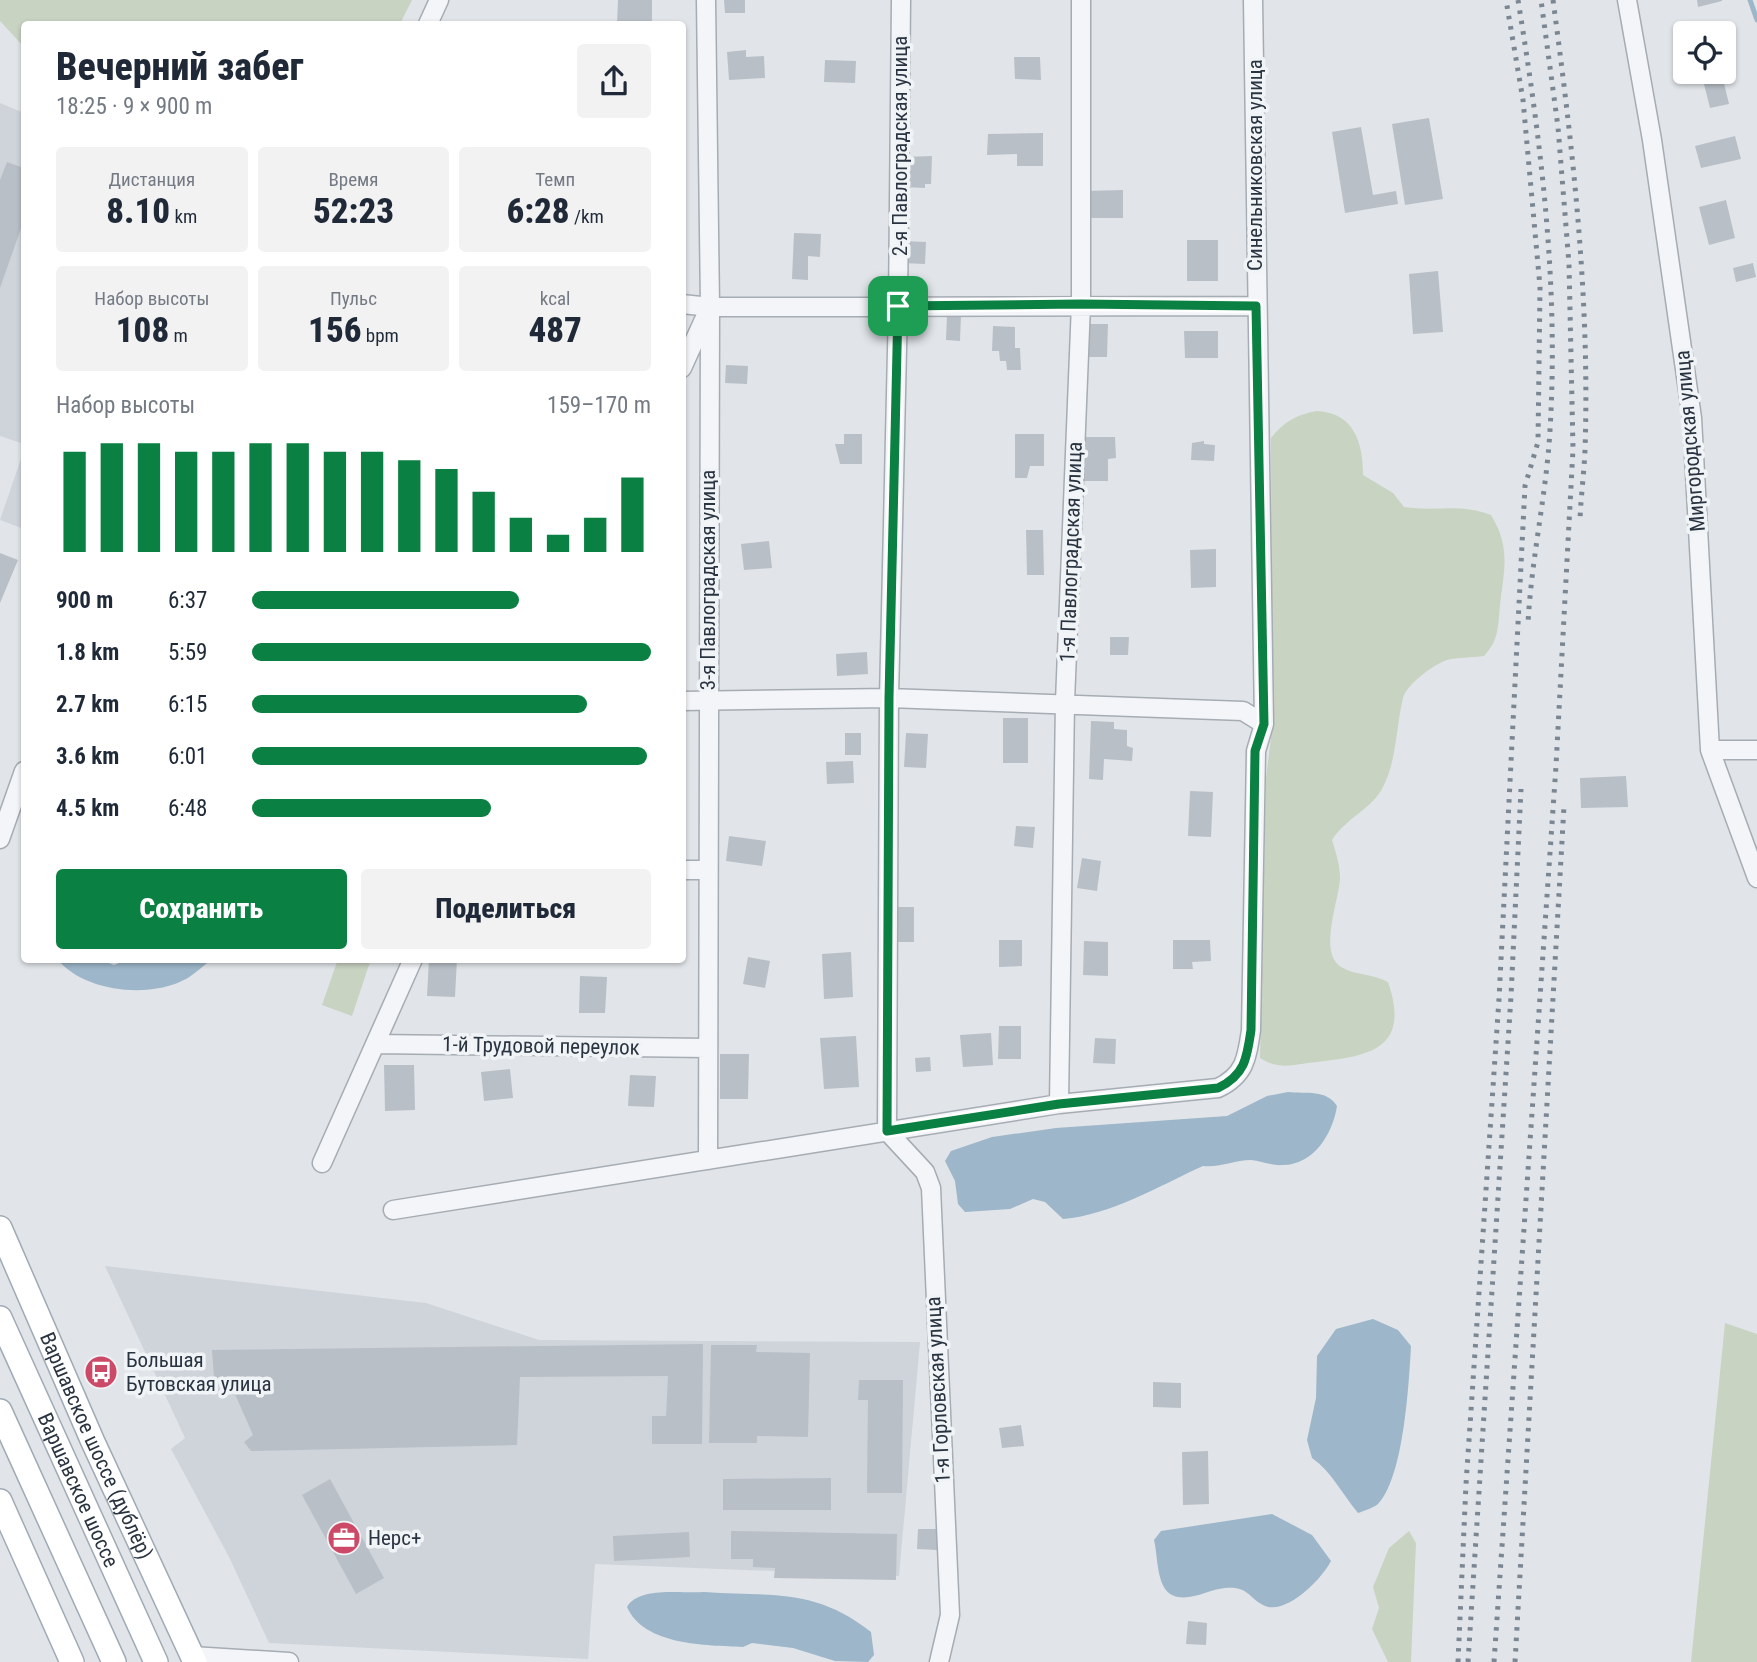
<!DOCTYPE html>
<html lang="ru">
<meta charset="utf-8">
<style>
body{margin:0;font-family:"Roboto Condensed",sans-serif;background:#f2f2f3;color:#1f2937;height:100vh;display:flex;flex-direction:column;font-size:26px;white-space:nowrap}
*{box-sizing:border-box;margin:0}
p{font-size:23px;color:#747a83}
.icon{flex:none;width:38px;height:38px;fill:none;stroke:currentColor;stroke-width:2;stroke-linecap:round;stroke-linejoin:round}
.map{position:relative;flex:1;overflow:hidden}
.details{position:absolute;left:21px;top:21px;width:665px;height:942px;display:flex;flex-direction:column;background:#fff;border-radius:7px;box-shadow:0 2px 5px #0004}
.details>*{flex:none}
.buttons{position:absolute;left:1673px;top:21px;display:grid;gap:14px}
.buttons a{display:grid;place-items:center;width:63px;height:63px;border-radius:7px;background:#fff;box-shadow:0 2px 5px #0004;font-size:35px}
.pin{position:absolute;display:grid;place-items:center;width:60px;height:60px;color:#fff;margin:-30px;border-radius:14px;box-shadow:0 4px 10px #0006}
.round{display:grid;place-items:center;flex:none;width:74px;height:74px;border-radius:7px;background:#f2f2f3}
.headline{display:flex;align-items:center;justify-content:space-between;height:119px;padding:0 35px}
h1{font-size:38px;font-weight:800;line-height:52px}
.stats{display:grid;grid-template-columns:repeat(3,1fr);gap:10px;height:119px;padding:7px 35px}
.stats div{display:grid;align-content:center;border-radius:7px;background:#f2f2f3;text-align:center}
.stats b{font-size:35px;font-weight:800}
.stats small{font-size:19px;font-weight:400}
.stats p{font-size:19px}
.chart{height:196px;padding:14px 35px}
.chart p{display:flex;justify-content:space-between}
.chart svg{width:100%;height:126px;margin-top:7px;stroke:#0b8043;stroke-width:6}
.action{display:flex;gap:14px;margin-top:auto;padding:14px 35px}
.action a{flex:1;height:80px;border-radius:7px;background:#0b8043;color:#fff;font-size:28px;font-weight:800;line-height:80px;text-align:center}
.action a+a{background:#f2f2f3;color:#1f2937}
ul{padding:0 35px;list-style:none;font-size:23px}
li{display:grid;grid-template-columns:112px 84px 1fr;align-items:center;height:52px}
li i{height:18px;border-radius:9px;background:#0b8043}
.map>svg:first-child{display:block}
.built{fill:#cfd4db}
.green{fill:#c8d3c2}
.water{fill:#9db6c9}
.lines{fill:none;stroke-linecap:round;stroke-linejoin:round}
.stream{stroke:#9db6c9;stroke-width:5}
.building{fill:#b8bfc6}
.minor-casing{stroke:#a6acb3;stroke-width:21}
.major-casing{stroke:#a0aab5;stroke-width:26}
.minor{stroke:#f4f5f8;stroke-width:18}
.major{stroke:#fff;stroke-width:23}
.rail{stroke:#7b8693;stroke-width:5;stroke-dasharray:3.5 7;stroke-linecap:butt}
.route-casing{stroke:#fff;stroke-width:14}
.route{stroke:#0b8043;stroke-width:9}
.labels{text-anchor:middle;stroke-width:7;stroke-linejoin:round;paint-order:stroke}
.street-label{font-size:21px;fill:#2a3441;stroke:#f1f4f7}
.poi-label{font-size:21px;fill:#2a3441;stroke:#f1f4f7;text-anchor:start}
</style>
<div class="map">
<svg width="1757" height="1662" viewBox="0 0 1757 1662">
<rect width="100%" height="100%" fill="#e1e5e9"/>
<path class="built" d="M0,103l24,10v331l-24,-8z
M24,450v79l-24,-9z
M105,1266l321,37 113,37 381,2 -21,234 -304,-12 -7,95 -319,-16 -40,-86 -58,-108 14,-11z"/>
<path class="green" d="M0,0h412l-12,24h-376v23l-24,-26z
M1317,411c37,2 46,31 46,64l30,18 11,14c33,5 54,-4 87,8 20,32 13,56 9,90 -2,22 -1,35 -16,51 -12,2 -26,1 -37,4 -13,4 -41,25 -44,38 -7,28 -6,62 -20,89 -10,21 -37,31 -51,53 4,13 8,25 8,38 -1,23 -22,75 1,89 15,9 31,6 47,15 23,67 -18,74 -71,80 -24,2 -36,9 -57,-4l6,-280 6,-48 -1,-292c14,-17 25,-23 46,-27z
M338,959h33l-19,57 -30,-11z
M1725,1323l32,11v328h-66z
M1409,1531l7,12 -5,119h-23l-16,-33 7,-21 -6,-21 16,-39z"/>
<path class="water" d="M57,959h41l16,6 15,-6h83c-8,6 -17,15 -26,20 -37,20 -102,13 -129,-20z
M1288,1092c19,2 38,-3 49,14 -4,27 -23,59 -54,59 -11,1 -21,-4 -32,-5 -17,0 -31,8 -48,6 -44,20 -92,49 -140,53l-18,-17 -12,-3 -23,10 -45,3 -7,-8 -3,-23 -10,-20 6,-10 41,-14 64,-9 171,-12 40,-20z
M1373,1319l25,11 13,16c-2,36 -7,131 -33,158 -5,4 -14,7 -20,9 -16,-19 -26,-41 -46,-55l-5,-18 9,-42 1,-42 19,-27z
M1272,1514l40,21 19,26c-9,18 -46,56 -68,44 -15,-8 -15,-19 -38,-17 -16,1 -36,15 -53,7 -16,-8 -14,-40 -18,-55l7,-9z
M704,1592c67,5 110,-5 167,40l3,23 -6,7 -33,-1 -42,-13 -41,-5 -9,4c-36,-2 -99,-1 -116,-40 12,-21 56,-13 77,-15z"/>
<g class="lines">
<path class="stream" d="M1750,0l7,20"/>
</g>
<path class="building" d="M618,0h34v24h-35z
M724,0h21v13h-20z
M1697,0h25v1l-24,6z
M746,50v7l18,-1 1,22 -36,2 -2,-28z
M1014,57h26l1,23 -26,-1z
M825,60l31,1 -1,22 -31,-1z
M1722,75l7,29 -19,4 -7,-28z
M1429,118l14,81 -38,6 -13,-81z
M1361,127l12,68 23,-4 2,13 -53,9 -13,-81z
M1043,133v33h-26v-12l-30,1 1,-21z
M1735,136l6,23 -40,9 -6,-22z
M932,156l-1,28h-6v4l-22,-1 1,-30z
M7,162l17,6v52l-24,68v-108z
M1123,190v28h-39v-27z
M1726,200l9,38 -26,7 -10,-38z
M794,233l27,1 -1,23 -12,-1v24l-16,-1z
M1187,240h31v41h-31z
M903,241l23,1 -1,22 -23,-1z
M1753,263l3,14 -20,5 -3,-14z
M1438,271l5,61 -30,2 -4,-60z
M947,314l14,1 -1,26 -14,-1z
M1082,324h26l-1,33h-25z
M993,326l22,1v21h5l1,22h-14l-1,-9h-6l-1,-10h-7z
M1184,331h34v27h-33z
M726,365l22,1 -1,18 -22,-1z
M844,434h18v30h-22l-5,-20h9z
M1015,434h29v32h-14l-3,12h-12z
M1085,437h30l1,21 -8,1v22h-24z
M1204,441v3l11,1 -1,16 -23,-1 1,-17z
M1026,530h17l1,45h-17z
M769,541l3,27 -28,2 -3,-26z
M1216,549v38l-25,1 -1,-38z
M0,553l18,7 -18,43z
M1110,637h19l-1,18h-18z
M867,652l1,22 -31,2 -1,-22z
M1003,718h25v45h-25z
M1091,721l23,1v7l13,1v16l6,2 -1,13 -28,-2 -1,21 -14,-1z
M845,733h16v22h-16z
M906,733l22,1 -2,34 -22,-1z
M853,761l1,22 -27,1 -1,-22z
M1626,776l2,31 -47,1 -1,-30z
M1190,791l23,1 -2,45 -23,-1z
M1016,826l19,1 -2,21 -19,-2z
M729,836l37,5 -4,25 -36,-5z
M1082,858l19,3 -4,30 -20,-3z
M898,907h16v35h-16z
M999,940h23v26l-23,1z
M1173,940h37l1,21 -19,1 1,7h-20z
M1084,941l24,1v34l-25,-1z
M851,952l2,45 -29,2 -2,-45z
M748,957l22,4 -5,27 -22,-4z
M429,959h28l-2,38 -28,-1z
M580,976l27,1 -2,36h-26z
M999,1026h22v33h-23z
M991,1033l2,32 -30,2 -3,-32z
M856,1036l3,51 -35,2 -4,-51z
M1095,1038l21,1 -1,25 -22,-1z
M720,1054h29l-1,45h-28z
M930,1057l1,14 -15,1 -1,-14z
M384,1065h30l1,45 -30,1z
M510,1069l3,29 -29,3 -3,-29z
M630,1075l26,1 -2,31 -26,-1z
M703,1344l-1,100h-50v-28h14l2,-40 -148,1 -3,68 -266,6 -7,-9 9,-7 -22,-50 -17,-7 -2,-28z
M711,1345h46l-1,7 54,1 -2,84 -51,-1v7h-48z
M859,1380h44l-1,113h-35l1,-93h-10z
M1153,1382l28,1v25l-28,-1z
M1021,1425l3,21 -22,2 -3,-20z
M1208,1451l1,53 -26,1 -1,-53z
M831,1478v32h-108v-31z
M330,1479l54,99 -28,16 -54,-99z
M918,1529h19v21l-20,-1z
M731,1531l166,3 -1,46 -122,-2 1,-10 -22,-1v-8h-22z
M689,1532l1,25 -76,4 -1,-25z
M1188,1621l19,2 -1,22 -20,-1z"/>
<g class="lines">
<defs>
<path id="minor" d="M706,0l4,307 -2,853
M901,0l-3,306 -9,392 -2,433 38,41 6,16 19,427 -11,47
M1627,0l25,140 40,278 18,332 47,128
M428,24l11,-24
M682,304l28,3 546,-1
M682,368l25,-55
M682,701l207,-3 354,13 21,13
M1710,750h47
M0,839l24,-68
M682,870h26
M375,1044l332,4
M1059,1104l6,-402 16,-398v-304
M322,1163l91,-204
M393,1210l666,-106 159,-16c27,-13 29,-30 33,-58l5,-279 8,-27 -11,-724
M192,1656l97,6"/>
<g id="major">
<path id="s1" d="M0,1228l93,214 102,220"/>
<path id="s2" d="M0,1318l156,344"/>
<path d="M0,1411l114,251"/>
<path d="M0,1501l72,161"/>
</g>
</defs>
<use href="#minor" class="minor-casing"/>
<use href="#major" class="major-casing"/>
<use href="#minor" class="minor"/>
<use href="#major" class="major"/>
<path class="rail" d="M1518,0c24,148 42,295 31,445 -5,60 -18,119 -21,179
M1553,0c20,149 37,300 32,450 -1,23 -4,46 -5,69
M1458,1662l8,-178 33,-485 26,-513 13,-44 2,-155 -17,-187 -17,-100
M1468,1662l43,-666 10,-207
M1494,1662l62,-896 17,-317 -4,-185 -11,-137 -17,-127
M1515,1662l49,-856"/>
</g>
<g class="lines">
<defs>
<path id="route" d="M1081,304l175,2 8,418 -9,27 -4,279c-4,28 -6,45 -33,58l-159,16 -172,27 2,-433 9,-392z"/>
</defs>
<use href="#route" class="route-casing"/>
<use href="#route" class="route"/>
</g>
<defs>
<symbol id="bus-disc" viewBox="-11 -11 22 22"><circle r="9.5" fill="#cc4967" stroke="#f1f4f7"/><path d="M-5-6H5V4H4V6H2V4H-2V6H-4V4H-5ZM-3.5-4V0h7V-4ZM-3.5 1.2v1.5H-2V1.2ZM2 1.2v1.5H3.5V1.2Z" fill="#fff"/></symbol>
<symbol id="office-disc" viewBox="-11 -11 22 22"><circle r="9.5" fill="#cc4967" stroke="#f1f4f7"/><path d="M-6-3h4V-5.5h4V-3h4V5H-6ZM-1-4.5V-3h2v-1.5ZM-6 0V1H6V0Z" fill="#fff"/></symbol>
</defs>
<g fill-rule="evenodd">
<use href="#bus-disc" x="82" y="1353" width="38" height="38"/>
<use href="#office-disc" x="325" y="1519" width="38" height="38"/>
</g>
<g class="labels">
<g class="street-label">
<text transform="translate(900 146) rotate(-90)" y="7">2-я Павлоградская улица</text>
<text transform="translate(1255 165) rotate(-90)" y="7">Синельниковская улица</text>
<text transform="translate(1690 441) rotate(-95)" y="7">Миргородская улица</text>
<text transform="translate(1071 552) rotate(-88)" y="7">1-я Павлоградская улица</text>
<text transform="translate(708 580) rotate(-90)" y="7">3-я Павлоградская улица</text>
<text transform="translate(541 1046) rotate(1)" y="7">1-й Трудовой переулок</text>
<text transform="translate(938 1390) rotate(-93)" y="7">1-я Горловская улица</text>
<text dy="7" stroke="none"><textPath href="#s1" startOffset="238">Варшавское шоссе (дублёр)</textPath></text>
<text dy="7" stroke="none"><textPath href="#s2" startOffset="189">Варшавское шоссе</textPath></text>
</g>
<g class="poi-label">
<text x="126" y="1367">Большая<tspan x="126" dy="24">Бутовская улица</tspan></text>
<text x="368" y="1545">Нерс+</text>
</g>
</g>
</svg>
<div class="buttons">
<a><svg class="icon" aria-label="locate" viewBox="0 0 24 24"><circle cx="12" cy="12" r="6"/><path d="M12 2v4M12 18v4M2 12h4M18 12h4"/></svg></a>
</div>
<div class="pin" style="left:898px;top:306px;background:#1e9e55"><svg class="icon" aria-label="arrive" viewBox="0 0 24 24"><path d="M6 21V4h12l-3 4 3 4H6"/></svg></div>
<section class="details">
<div class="headline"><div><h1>Вечерний забег</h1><p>18:25 · 9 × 900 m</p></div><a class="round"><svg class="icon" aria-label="share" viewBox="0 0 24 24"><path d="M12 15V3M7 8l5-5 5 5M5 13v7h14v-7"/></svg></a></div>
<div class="stats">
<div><p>Дистанция</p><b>8.10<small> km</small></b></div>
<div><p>Время</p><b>52:23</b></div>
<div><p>Темп</p><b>6:28<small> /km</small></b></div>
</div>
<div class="stats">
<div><p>Набор высоты</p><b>108<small> m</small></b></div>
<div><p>Пульс</p><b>156<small> bpm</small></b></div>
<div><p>kcal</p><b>487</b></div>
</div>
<div class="chart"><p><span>Набор высоты</span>159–170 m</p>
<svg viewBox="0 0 160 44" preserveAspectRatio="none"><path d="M5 44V9M15 44V6M25 44V6M35 44V9M45 44V9M55 44V6M65 44V6M75 44V9M85 44V9M95 44V12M105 44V15M115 44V23M125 44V32M135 44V38M145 44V32M155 44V18"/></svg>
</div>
<ul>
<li><b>900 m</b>6:37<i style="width:67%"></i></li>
<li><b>1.8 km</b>5:59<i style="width:100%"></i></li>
<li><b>2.7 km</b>6:15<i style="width:84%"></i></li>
<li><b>3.6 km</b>6:01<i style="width:99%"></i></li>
<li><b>4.5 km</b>6:48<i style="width:60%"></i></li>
</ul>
<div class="action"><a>Сохранить</a><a>Поделиться</a></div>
</section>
</div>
